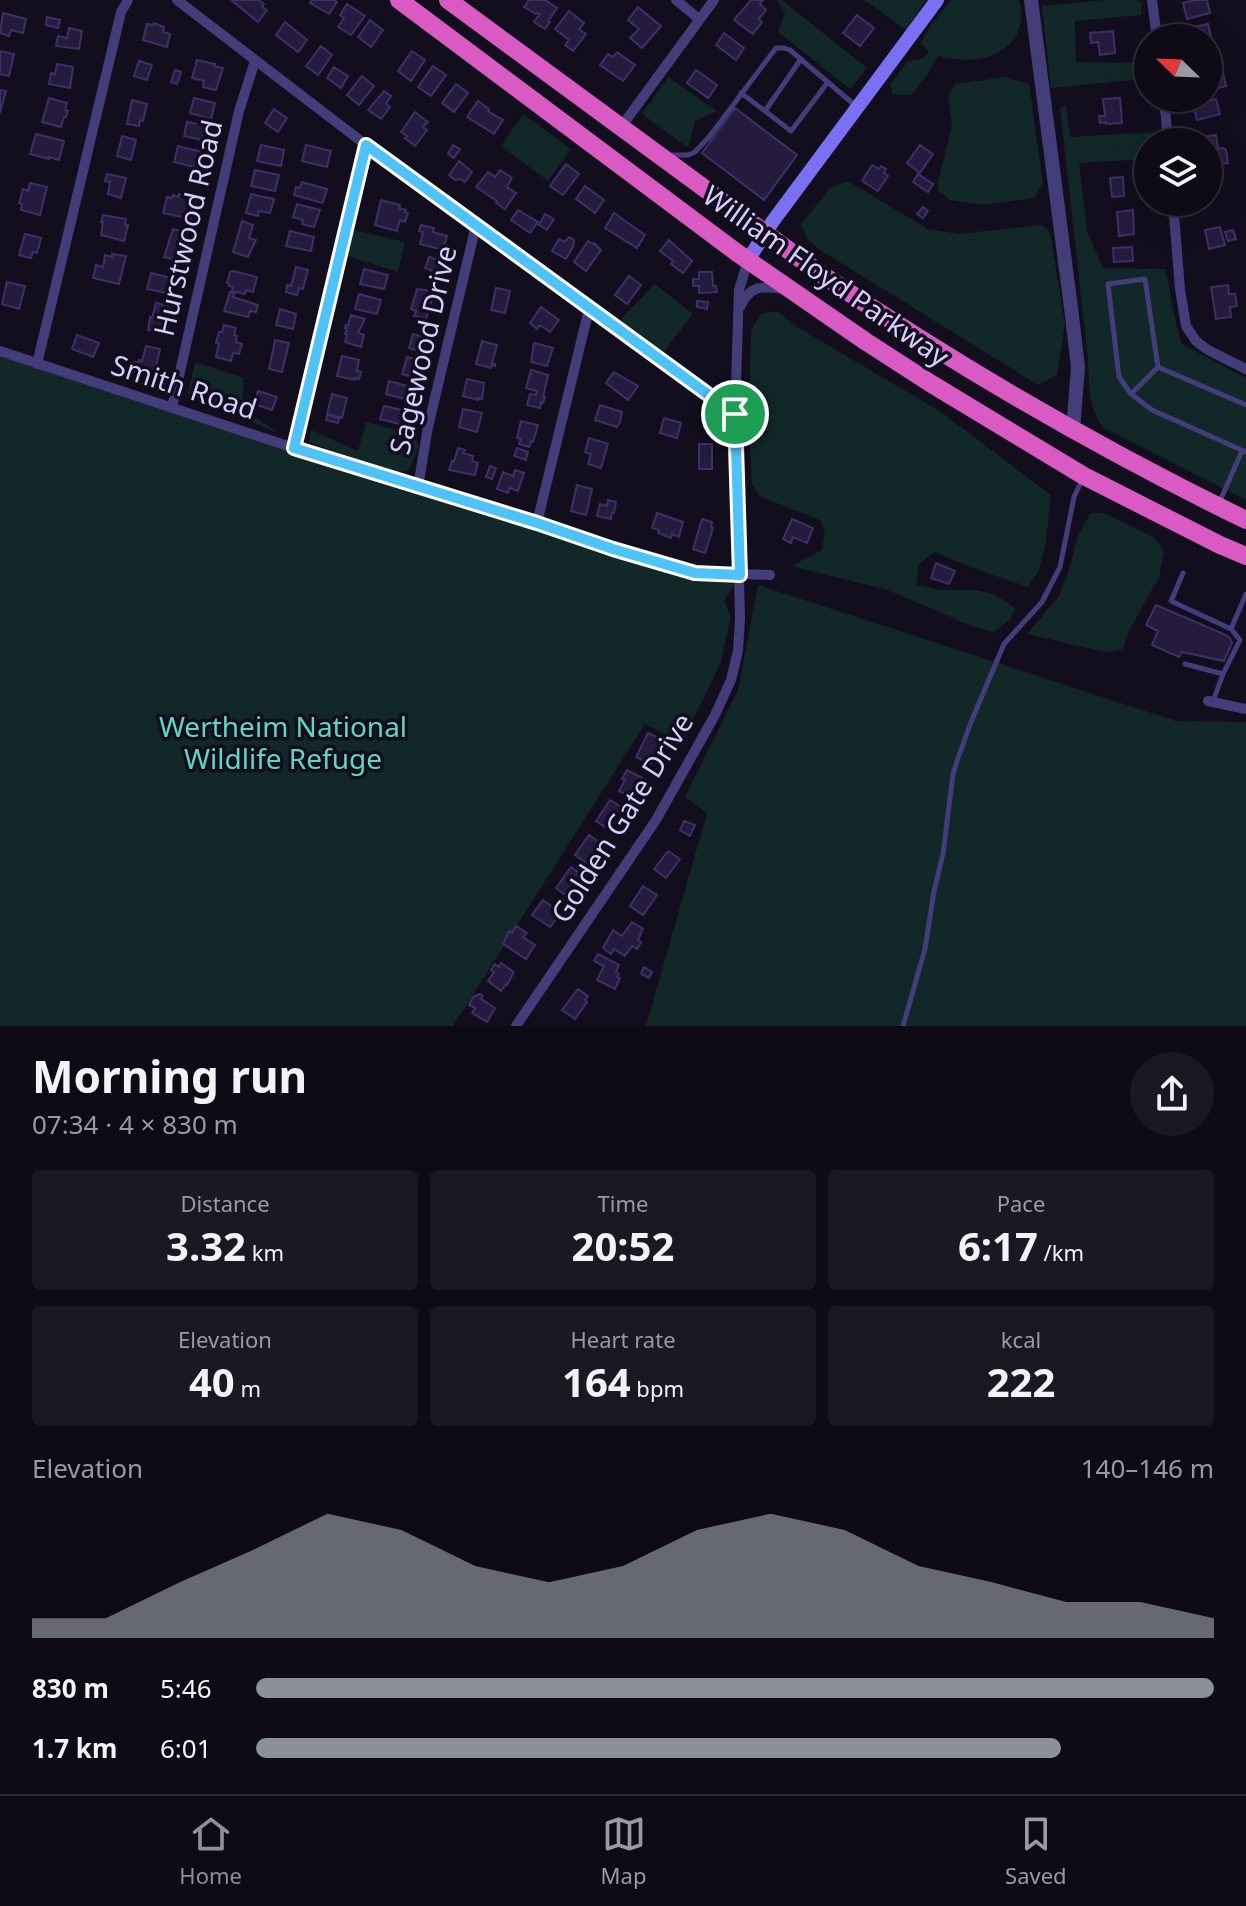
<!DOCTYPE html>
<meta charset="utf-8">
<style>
body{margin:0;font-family:"Noto Sans",sans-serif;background:#1c1823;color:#f1f3f6;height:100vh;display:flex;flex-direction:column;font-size:30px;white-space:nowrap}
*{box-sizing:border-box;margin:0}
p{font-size:26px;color:#9b9aa1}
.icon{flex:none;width:44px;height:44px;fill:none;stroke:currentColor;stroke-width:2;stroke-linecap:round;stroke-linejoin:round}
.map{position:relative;height:1026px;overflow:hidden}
.drawer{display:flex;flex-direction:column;background:#0e0a16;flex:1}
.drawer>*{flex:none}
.needle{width:52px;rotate:293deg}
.controls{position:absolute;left:1134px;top:24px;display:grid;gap:16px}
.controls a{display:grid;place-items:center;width:88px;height:88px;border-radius:50%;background:#0e0a16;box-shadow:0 8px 32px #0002,0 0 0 2px #2e2b35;font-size:40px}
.pin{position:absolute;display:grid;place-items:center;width:68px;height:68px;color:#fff;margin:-34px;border:4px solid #fff;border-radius:50%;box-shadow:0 2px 8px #0007}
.round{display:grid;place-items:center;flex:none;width:84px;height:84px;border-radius:42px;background:#1c1823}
.head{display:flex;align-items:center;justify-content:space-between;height:136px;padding:0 32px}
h1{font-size:44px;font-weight:700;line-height:60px}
.figures{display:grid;grid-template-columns:repeat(3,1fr);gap:12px;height:136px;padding:8px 32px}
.figures div{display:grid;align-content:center;border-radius:8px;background:#1c1823;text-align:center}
.figures b{font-size:40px;font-weight:700}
.figures small{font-size:22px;font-weight:400}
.figures p{font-size:22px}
.chart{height:224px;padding:16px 32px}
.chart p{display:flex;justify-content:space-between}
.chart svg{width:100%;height:144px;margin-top:8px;fill:#8c9099;opacity:.7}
ul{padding:0 32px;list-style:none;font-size:26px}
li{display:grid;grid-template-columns:128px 96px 1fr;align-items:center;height:60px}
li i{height:20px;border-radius:10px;background:#8c9099}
.tabs{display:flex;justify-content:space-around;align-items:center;height:112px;border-top:2px solid #2e2b35;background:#0e0a16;font-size:22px;color:#9b9aa1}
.tabs a{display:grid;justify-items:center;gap:4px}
.tabs .selected{color:#8c9099}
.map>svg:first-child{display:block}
.green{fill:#122727}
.building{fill:#251c3d;stroke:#3e3067;stroke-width:2}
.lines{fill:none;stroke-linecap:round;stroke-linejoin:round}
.service{stroke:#433d79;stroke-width:5}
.minor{stroke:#433d79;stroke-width:10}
.tertiary{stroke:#433d79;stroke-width:14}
.secondary{stroke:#7b6ff2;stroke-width:14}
.trunk{stroke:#da5ac3;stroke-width:18}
.route-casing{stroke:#fff;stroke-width:16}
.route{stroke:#4fc3f7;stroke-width:10}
.labels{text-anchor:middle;stroke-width:7;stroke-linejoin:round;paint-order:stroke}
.street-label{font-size:28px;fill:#d7cffb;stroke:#120e1e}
.park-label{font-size:28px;fill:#62d4bf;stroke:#120e1e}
</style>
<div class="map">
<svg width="1246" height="1026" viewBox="0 0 1246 1026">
<rect width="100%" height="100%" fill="#120e1e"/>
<path class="green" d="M776,0h6l85,68 -17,21 -72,-57 7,-19z
M864,0h62l-20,30z
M951,0h68c13,52 -40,68 -81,56l-10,18 -17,21h-18l-3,-10 18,-24 14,-2 7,-7 -8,-9 9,-17z
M1103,0h33l5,3v12l-66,6 1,41 67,1 1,16 -93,9 -9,-82z
M668,77l49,34 -22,10 -7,27 -46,-34z
M1005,77l24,7 14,100 -9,14 -52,7 -32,-5 -11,-8 -1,-10 14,-56 -4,-30 8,-12z
M1066,106l4,31 86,-5v10h-8v17l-69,4 8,68 16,37 62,1c7,25 8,51 17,75l64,34v122l-142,-72c-16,-19 -15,-45 -16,-69l-28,-252z
M523,114l48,35 -23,32 -47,-35z
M848,181l80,48 31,5 83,-9 8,7 15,92 -8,51 -19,10 -218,-135 -12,-10 -7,-16 29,-36z
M353,230l52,12 -7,30 -51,-16z
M655,284l38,30 -31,40 -44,-32z
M777,311l19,15 145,86 110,83 -5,46 -7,30 -11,16 -58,-20 -36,-15 -16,14 -2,19 25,5h34l19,4 21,14 -5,12 -16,12 -20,-5 -86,-37 -97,-24 31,-16 3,-19 -5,-11 -59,-23 -9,-12 -3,-59 2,-96 10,-16z
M0,354l462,150 244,76 29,4 -11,17 7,16 -10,45 -39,81 -37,-19 -192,302h-453z
M195,362l49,16 -2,31 37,24 -89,-34 -2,-6z
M366,422l49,13 4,12 -11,24 -12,2 -87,-31 2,-12 47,21z
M1102,512l53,26 9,14 -5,25 -31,56 -5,16 -18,3 -78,-18 32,-38 11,-29 8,-32 12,-21z
M758,585l418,136 70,1v304h-600l61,-213 -22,-16 53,-107z"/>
<path class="building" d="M231,0h28l5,4 -2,3 5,3 -9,12z
M312,0h22l3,2 -8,12 -19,-11z
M529,0h16l12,8 -9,13 2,1 -5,7 -11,-7 6,-8 -3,-1 -1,1 -12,-7z
M751,0h12l-3,4 6,6 -7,9 3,3 -9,12 -19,-14z
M1195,0h12l3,13 -23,6 -4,-16z
M347,4l18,12 -14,19 -13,-8 6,-9 -4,-3z
M638,7l23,19 -19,22 -12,-10 9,-9 -11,-9z
M569,11l15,12 -5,6 7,5 -13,17 -8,-6 4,-5 -14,-11z
M3,13l23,6 -3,14 -12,-3 -2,6 -9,-3z
M857,15l17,13 -14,18 -17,-13z
M47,17l13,3 -2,8 -12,-3z
M370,20l13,10 -12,17 -13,-10z
M285,22l22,18 -9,12 -22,-17z
M154,23l10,4 -1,5 7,2 -3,13 -24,-7 4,-16 6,1z
M1208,24l4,17 -4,1v-4h-20l-2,-9z
M69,28l13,3 -3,18 -23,-3 2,-10 9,2z
M1113,31l2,22 -15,2 -2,-13 -7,1 -1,-10z
M724,33l20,15 -8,12 -20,-15z
M321,46l11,9 -14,20 -12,-9z
M1213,48l4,14 -9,3v-16z
M0,51l14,3 -5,22 -9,-2z
M412,51l13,9 -14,21 -13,-10z
M617,52l18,13 -12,16 -23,-16 8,-11 5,3z
M197,60l18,4 -1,2 9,2 -7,22 -13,-3 1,-6 -12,-3z
M139,61l13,4 -5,15 -13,-4z
M57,64l16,3 -3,21 -21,-4 2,-11 4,1z
M433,66l13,9 -15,21 -13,-9z
M334,67l14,9 -7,12 -14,-10z
M175,70l6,2 -4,12 -6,-2z
M696,70l21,15 -9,13 -21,-15z
M1223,73l3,13 -18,5v-14z
M362,76l12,10 -15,19 -12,-10z
M456,84l12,9 -14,19 -12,-9z
M0,90l6,1 -6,22z
M384,91l7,5 -5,8 4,3 -9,12 -13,-9z
M49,98l18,5 -2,7 3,1 -2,6h-2l-3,10 -19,-5z
M194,98l21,5 -4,16 -21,-6z
M1120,98l2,25 -16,1v-2l-6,1 -1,-7h6l-2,-17z
M1216,99l4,15 -23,6 -4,-15z
M132,100l15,4 -4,17 -3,-1 -1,6 -12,-2z
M478,101l11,8 -1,2 15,9 -9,14 -27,-17z
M735,108l62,47 -33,45 -62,-47z
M274,109l13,9 -9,14 -13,-9z
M415,112l13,10 -5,5 4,3 -12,16 -10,-8 2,-2 -6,-4z
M187,122l16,3v1l7,2 -3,13 -23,-5z
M36,134l28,7 -5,19 -10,-3v2l-19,-5z
M1216,135l2,14 5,-1 3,2 2,13 -20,2v-23h-13v-4z
M122,136l14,4 -5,20 -14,-4z
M261,145l23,5 -3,16 -24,-5z
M306,145l25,6 -4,16 -25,-6z
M453,145l7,4 -6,9 -6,-4z
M920,145l13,9 -13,19 -13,-10z
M178,146l24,6 -4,16 -24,-6z
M459,161l13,11 -7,10 -5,-3 -5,1 -6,-5z
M566,164l13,10 -16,21 -13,-9z
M872,165l7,4 2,-3 5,3 -2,4 4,3 -10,15 -16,-10z
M255,170l24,5 -4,16 -24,-5z
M500,170l12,8 -5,9 9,6 -11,16 -9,-6 1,-2 -21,-14 12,-15 7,5z
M107,174l19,4 -5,20 -13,-4 2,-12 -5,-1z
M918,174l15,10 -5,8 -15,-10z
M1123,177l1,19 -12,1 -2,-19z
M1215,179l3,9 -6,1 2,7 -6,2v-17z
M302,182l25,7 -4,13 -1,1 -28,-8 2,-8 4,1z
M30,183l17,4 -7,28 -19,-5 1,-6 -3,-1 4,-14 5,2z
M585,186l19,14 -9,13 -19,-14z
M179,194l14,3 -1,3 3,1 -4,18 -28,-6 4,-16 5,1 1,-3 6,2z
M251,194l23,5 -4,14 -11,-2 -1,5 -12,-3z
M381,200l19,5 -1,3 7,2 -1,2 3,1 -3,9 -5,-2 -3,11 -22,-6z
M297,204l23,6 -6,17 -12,-3 1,-4 -10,-3z
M923,207l5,4 -5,7 -6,-4z
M518,210l20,12 -8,11 -19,-13z
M1133,210l1,24 -15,2 -2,-24z
M614,213l31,22 -8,13 -32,-20z
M545,214l9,5 -7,11 -8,-5z
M103,215l23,4 -1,6h3l-4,16 -23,-6 2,-13h-2z
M242,221l11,4 -4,13 7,2 -8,17 -15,-5z
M421,225l13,3 -1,4 14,4 -4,14 -23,-6 3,-12 -4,-1z
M1220,227l5,18 -16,4 -4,-19z
M173,229l14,4 -7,28 -16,-4z
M1233,230l3,9 -8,2 -3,-9z
M290,231l24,6 -3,14 -25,-5z
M25,234l16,4 -4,15 -4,-1 -2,6 -12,-3z
M569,237l5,3 -1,4 1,1 -8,14 -14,-8 7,-12 6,3z
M669,240l23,21 -9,12 -12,-9 2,-3 -13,-10z
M588,241l5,3 1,-1 7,7 -15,21 -12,-9z
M1132,247l1,14 -19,1 -1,-14z
M112,254l14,2 -7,28 -26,-6 3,-13 7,2 2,-12 7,2z
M429,257l12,4 -1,4 3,1 -3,8 -15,-6z
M296,267l12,3 -5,19 -4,-1 -2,7 -11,-3 1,-7 4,1z
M364,269l24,6 -4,14 -24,-5z
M233,271l24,6 -4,15 -7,-2 -1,4 -13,-3 1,-4 -4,-1v-2l-2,-1 3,-11z
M699,272h13l1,14h3l1,6 -18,1v-7h-6v-7h6z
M151,273l24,6 -3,15 -25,-5z
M629,276l12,9 -14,19 -12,-9z
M7,282l18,4 -6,23 -17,-5z
M1228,285l1,9h6l2,12 -7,1 1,10 -15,2 -5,-32z
M496,288l14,3 -5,22 -14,-3z
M417,289l10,1 4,2 -1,4h3l-7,23 -12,-3 2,-5 -5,-2z
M230,292l5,1 -2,4 25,8 -2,7 -6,-1 -2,6 -24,-6z
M359,294l22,6 -4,14 -22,-5z
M697,301l11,1 -1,7 -10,-2z
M156,303l14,3 -8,28 -14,-4 2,-13 2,1z
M541,307l18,13 -9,12 -10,-7 -3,4 -7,-6z
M280,309l16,5 -3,15 -17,-4z
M351,315l14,4 -7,14 6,2 -3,12 -16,-5 2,-7 -2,-1 2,-6h-2l1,-3h2z
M224,325l12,3 -2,7 3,1 -1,6 6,2 -3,10 -6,-1 -2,8 -15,-4 3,-14h-3l3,-11h3z
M413,334l13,4 -4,14 -13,-4z
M77,335l22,8 -6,14 -21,-8z
M275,340l14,3 -7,29 -13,-3z
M482,341l15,4 -5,18 3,1v2l-3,-1 -1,3 -15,-4z
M534,343l19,5 -6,18 -16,-4z
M146,346l14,3 -7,30 -22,-6v-4h-1l1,-5 3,1v-3l4,1 1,-3 3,1z
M342,356l17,4 -2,11 4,1 -2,7 -4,-1v2l-18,-4z
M407,357l13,4 -5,17 -13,-4z
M531,370l17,5 -5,22h2l-2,6 -2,-1 -1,6 -13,-3 3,-11 6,1 1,-4 -11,-3z
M614,372l24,14 -10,14 -22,-17z
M467,379l17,4 -2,16 -4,-1v2l-15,-4z
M389,381l22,6 -3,13 -22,-6z
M258,391l19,6 -5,13 -18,-6z
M332,394l15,4 -5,20 -15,-4z
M600,405l22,7 -2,10 -3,5 -22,-7z
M384,406l22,5 -3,14 -23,-6z
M463,409l19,4 -5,19 -18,-5z
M327,415l12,3 -1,5 -12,-3z
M664,418l17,5 -4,15 -17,-5z
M521,421l17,4 -5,17 -2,-1 -2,6 -10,-3 2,-5 -4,-1z
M589,438l19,6 -7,24 -13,-4 3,-10 -6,-2z
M699,444h13v25h-13z
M458,448l7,2 -2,3 10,3 -1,5 6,2 -3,12 -26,-5 3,-9 2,1z
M517,448l11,4 -2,8 -12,-4z
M490,466l6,2 -4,11 -6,-2z
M515,470l9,3 -6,18 -8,-3 -2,5 -11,-4 6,-17 10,4z
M577,485l15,4 -6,26 -15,-4z
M608,500l8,2 -2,11h-2l-1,6 -14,-3 3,-12 7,2z
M657,513l26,9 -4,15 -7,-3 -1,4 -13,-5 1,-3 -7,-2z
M702,519l10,3 -1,6h2l-8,25 -12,-4z
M792,519l21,9 -6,15 -14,-6 -2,6 -8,-4z
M936,563l19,8 -6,13 -18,-6z
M1156,605l70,30 4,3 2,5 -8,18 -42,-9 -3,5 -27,-12 6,-14 -12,-6z
M648,733l15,7 -12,24 -15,-7z
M627,770l19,10 -7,13 -3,-2 -4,8 -8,-3 1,-2 -6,-3 6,-11 -3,-1z
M610,800l19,12 -14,22 -19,-13z
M684,821l11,4 -5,11 -10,-6z
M589,835l13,9 -8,11 4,3 -6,9 -17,-12z
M668,851l12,8 -14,19 -12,-9z
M571,867l7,5 -1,2 7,6 -13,19 -15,-11z
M643,886l14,9 -14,20 -13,-9z
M543,900l15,11 -2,3 3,2 -9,11 -18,-12z
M632,922l11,7 -5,11 3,2 -4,7 -5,-3 -7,10 -11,-7 -3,5 -8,-6 10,-18 9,6z
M516,926l11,7 -4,4 12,8 -9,14 -23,-15 6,-13 3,2z
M598,954l21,11 -3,7 3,2 -2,3 3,1 -5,11 -18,-9 7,-14 -10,-5z
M501,963l13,9 -7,13 -1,-1 -5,7 -13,-10 6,-9 -3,-2 4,-6 4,3z
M644,967l8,5 -3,6 -8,-4z
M578,989l10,7 -3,4 2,2 -12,17 -13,-9z
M480,994l3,2 -2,3 14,9 -8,14 -15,-9 3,-5 -6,-3 4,-8z"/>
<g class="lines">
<path class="service" d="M801,59l-36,52 26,20 37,-49
M741,93l24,18
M672,155h16l7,-3 14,-15 67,-89h8l6,2 67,57
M1158,367l-13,-88 -37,5 11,93 12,17 21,16 94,42
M1158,367l88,38
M1131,394l27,-27
M1220,501l22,-50
M1183,573l-12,28 60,28
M1185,664l38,10 17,-34 -9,-11 15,-35
M1213,701l10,-27
M903,1026l22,-77 9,-58 9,-37 10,-80 5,-16 13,-36 33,-78 38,-42 18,-35 14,-70 8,-17"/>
<path class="minor" d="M177,0l189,145 369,269
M676,0l23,19
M1152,0l5,38
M1164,98l4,44
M621,127l93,-127
M1173,202l7,87 6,37 10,15 12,9 38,19
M740,307c10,-22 21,-21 43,-18
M0,351l294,97 243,75 76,26 82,24 75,2
M37,364l84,-352 7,-12
M172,407l67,-296 16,-50
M294,448l72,-303
M418,487l10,-60 48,-202
M537,523l52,-214
M1208,701l38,8
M516,1026l140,-206 59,-105 16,-35 7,-29 2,-32 -5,-205 4,-124 9,-30"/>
<path class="tertiary" d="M1031,0l40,308 7,59 -5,63"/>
<path class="secondary" d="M748,260l25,-39 164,-221"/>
<path class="trunk" d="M399,0l337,252 129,89 65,42 154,93 136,69 26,11
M448,0l373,274c136,92 277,174 425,246"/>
</g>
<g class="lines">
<defs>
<path id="route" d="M366,145l369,269 5,161 -45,-2 -82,-24 -76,-26 -243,-75z"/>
</defs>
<use href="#route" class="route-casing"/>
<use href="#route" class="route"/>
</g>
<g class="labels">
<g class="street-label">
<text transform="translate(188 228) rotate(-77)" y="10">Hurstwood Road</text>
<text transform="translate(826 276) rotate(35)" y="10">William Floyd Parkway</text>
<text transform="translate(423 350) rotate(-77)" y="10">Sagewood Drive</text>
<text transform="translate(184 387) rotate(18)" y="10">Smith Road</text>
<text transform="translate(622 818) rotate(-58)" y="10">Golden Gate Drive</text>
</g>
<g class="park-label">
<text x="283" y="737">Wertheim National<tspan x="283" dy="32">Wildlife Refuge</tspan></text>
</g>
</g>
</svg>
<div class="controls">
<a><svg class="needle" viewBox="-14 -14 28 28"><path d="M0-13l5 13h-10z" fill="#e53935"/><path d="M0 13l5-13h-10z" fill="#9b9aa1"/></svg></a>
<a><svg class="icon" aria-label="layers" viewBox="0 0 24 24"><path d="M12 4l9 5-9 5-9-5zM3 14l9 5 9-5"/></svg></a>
</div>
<div class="pin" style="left:735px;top:414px;background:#1e9e55"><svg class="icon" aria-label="arrive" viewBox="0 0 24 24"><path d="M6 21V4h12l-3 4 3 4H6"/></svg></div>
</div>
<section class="drawer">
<div class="head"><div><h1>Morning run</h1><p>07:34 · 4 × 830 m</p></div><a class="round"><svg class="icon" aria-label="share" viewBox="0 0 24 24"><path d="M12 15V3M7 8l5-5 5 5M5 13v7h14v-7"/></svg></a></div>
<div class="figures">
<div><p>Distance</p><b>3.32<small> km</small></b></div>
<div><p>Time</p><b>20:52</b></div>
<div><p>Pace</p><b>6:17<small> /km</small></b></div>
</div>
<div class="figures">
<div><p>Elevation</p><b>40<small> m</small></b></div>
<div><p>Heart rate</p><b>164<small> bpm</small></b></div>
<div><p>kcal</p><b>222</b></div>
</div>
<div class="chart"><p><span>Elevation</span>140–146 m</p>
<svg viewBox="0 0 160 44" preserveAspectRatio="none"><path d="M0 44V38L10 38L20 27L30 17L40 6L50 11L60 22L70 27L80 22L90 11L100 6L110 11L120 22L130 27L140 33L150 33L160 38V44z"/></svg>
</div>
<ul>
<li><b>830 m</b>5:46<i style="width:100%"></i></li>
<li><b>1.7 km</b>6:01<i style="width:84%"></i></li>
</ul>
</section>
<nav class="tabs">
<a class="selected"><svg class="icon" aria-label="home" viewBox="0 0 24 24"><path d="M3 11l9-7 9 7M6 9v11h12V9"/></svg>Home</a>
<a><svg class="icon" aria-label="map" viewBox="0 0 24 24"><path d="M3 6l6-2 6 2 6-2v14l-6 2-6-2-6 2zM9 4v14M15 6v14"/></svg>Map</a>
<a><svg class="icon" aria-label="saved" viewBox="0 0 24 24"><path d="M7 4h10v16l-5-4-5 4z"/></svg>Saved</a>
</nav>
